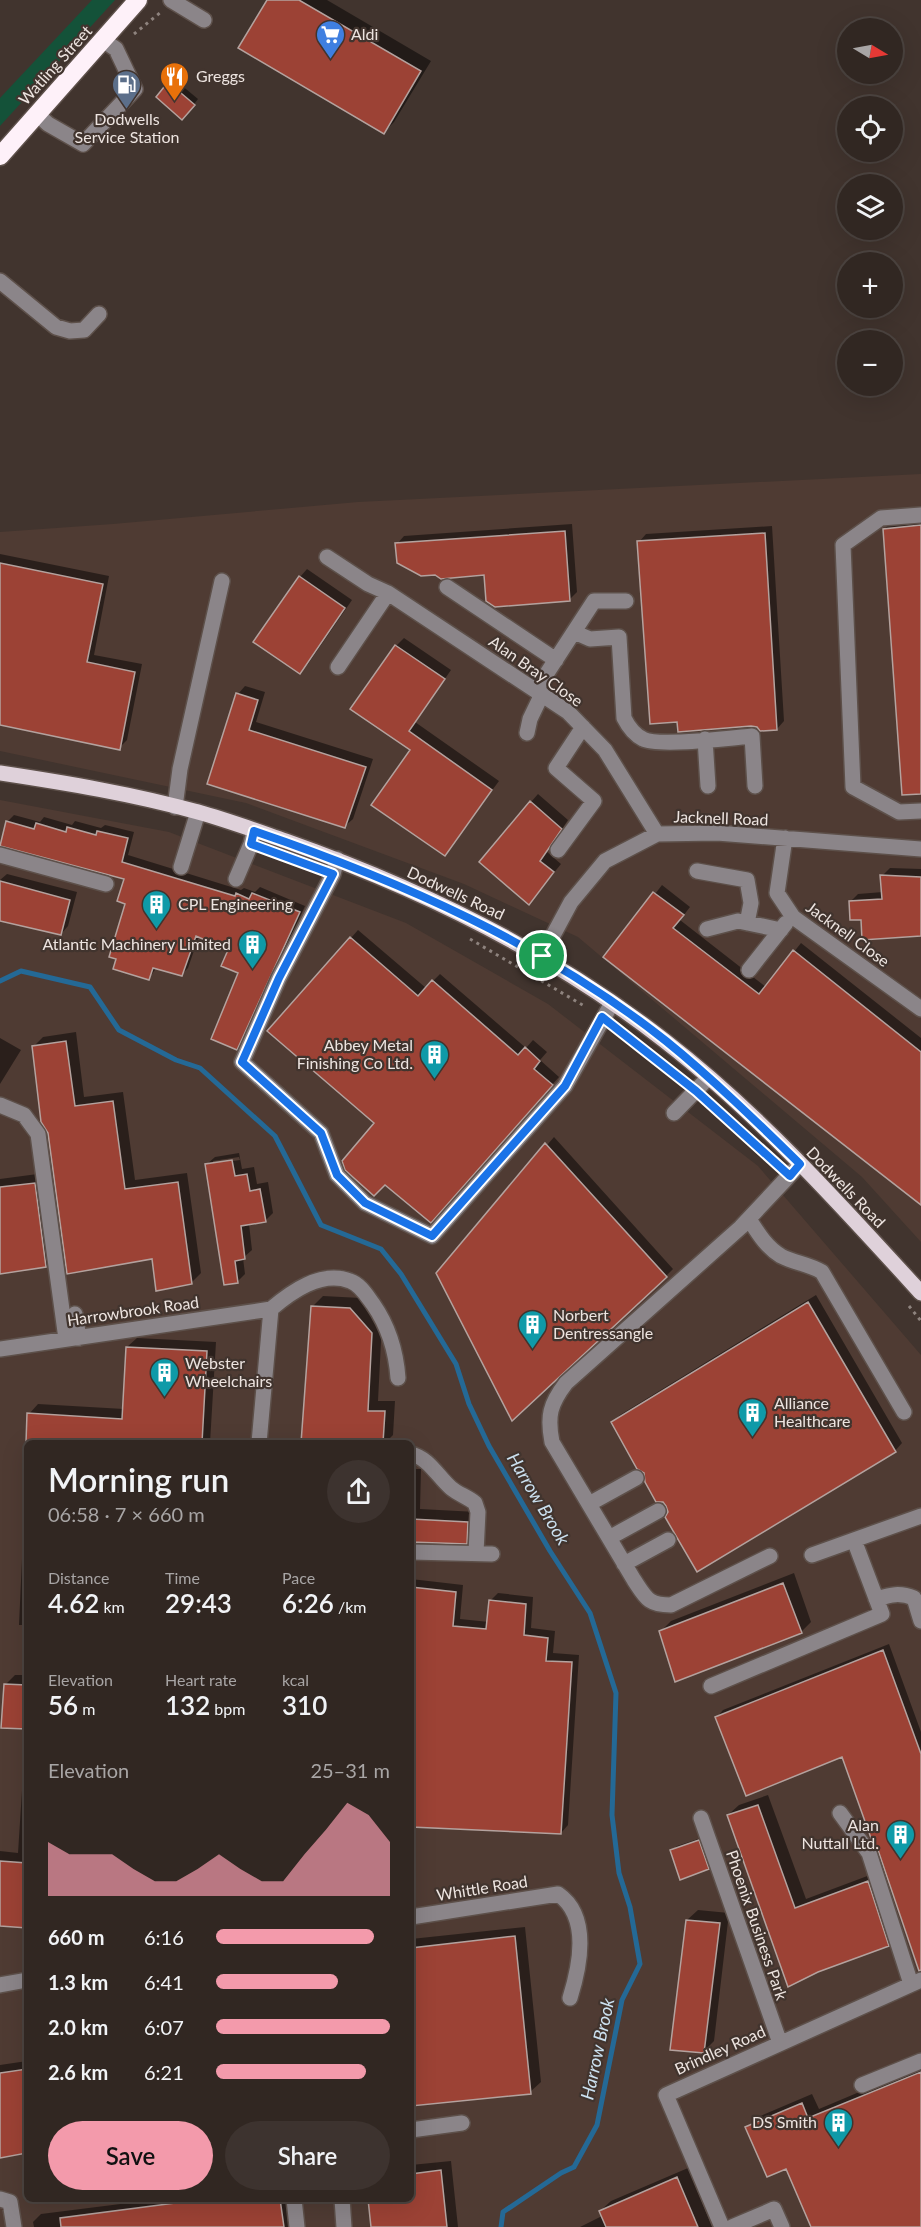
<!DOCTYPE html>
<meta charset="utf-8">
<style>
body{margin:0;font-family:Lato,sans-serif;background:#3d332f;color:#f1f3f6;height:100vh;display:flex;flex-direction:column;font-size:22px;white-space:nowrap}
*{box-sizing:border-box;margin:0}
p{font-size:20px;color:#a8a5a5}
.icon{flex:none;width:33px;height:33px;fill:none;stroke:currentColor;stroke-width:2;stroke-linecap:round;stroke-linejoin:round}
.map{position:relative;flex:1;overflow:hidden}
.drawer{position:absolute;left:24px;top:1440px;width:390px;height:762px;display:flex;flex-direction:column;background:#312722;border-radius:9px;box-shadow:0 6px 24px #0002,0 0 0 2px #4c4440}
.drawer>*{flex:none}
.needle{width:39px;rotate:100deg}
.buttons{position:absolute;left:837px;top:18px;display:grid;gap:12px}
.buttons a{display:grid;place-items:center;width:66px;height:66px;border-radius:50%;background:#312722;box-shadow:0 6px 24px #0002,0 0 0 2px #4c4440;font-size:30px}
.pin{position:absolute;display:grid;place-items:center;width:51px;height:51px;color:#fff;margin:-26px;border:3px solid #fff;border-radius:50%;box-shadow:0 2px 6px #0007}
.round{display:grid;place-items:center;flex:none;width:63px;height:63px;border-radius:32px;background:#3d332f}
.overview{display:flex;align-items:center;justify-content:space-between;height:102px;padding:0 24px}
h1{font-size:33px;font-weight:600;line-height:45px}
.stats{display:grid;grid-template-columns:repeat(3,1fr);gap:9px;height:102px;padding:6px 24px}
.stats div{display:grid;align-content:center}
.stats b{font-size:26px;font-weight:600}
.stats small{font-size:16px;font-weight:400}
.stats p{font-size:16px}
.chart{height:168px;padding:12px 24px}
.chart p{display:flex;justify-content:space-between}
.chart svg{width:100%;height:108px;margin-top:6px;fill:#f39aab;opacity:.7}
.button{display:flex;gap:12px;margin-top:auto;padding:12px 24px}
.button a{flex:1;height:69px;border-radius:36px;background:#f39aab;color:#111;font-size:24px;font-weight:600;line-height:69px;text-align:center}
.button a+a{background:#3d332f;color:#f1f3f6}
ul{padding:0 24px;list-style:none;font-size:20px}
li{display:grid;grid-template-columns:96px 72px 1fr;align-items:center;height:45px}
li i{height:15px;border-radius:8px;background:#f39aab}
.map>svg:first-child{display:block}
.built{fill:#4f3b33;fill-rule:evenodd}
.green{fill:#145239}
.shadow{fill:#0007;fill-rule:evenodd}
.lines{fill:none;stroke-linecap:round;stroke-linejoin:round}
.stream{stroke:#246996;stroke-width:5}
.building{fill:#9c4235;stroke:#b4a29e;stroke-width:1.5}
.minor-casing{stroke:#5d504a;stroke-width:18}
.major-casing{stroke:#5d504a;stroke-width:18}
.highway-casing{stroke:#5d504a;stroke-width:21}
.path{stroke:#8e837e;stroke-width:3;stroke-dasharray:3 4.5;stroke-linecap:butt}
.minor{stroke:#8b8589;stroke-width:15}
.major{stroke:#dfd1da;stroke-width:15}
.highway{stroke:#fef1f9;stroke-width:18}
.route-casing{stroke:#fff;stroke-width:12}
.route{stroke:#1a73e8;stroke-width:8}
.labels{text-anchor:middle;stroke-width:4.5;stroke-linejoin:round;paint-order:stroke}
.poi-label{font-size:16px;fill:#ede4e0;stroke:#41342e;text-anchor:start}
.street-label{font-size:16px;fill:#ede4e0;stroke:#41342e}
.water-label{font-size:18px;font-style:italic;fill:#cce1f0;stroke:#41342e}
</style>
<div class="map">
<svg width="921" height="2227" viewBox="0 0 921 2227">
<rect width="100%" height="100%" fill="#41342e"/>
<path class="built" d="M921,474v768l-59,-65 -284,-240 -114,-53 -218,-81 -246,-52v-219l113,-8 245,-22z
M0,800l169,32 237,91 142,81 210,162 163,189v872h-921zM27,1443h384v756h-384z"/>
<path class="green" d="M92,0h23l-115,126v-28z"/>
<path class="shadow" d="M269,0h58l104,61 -37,61 -10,10z
M174,79l24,20 -11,14 -18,-30z
M921,518v274l-37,-263 10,-9z
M572,524l5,68 -8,8 -172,-56 7,-8z
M772,526l12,195 -7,8 -20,-3 -118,-184 7,-8z
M0,554l109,22 -15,79 48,9 -15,76 -8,8 -119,-25z
M307,569l45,31 -44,64 -8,8v-95z
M404,638l47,32 -36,52 84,59 -54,73 -33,-105 -60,-40 44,-63z
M245,686l20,6 -9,30 117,37 -20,60 -8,7 -136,-43 29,-89z
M538,794l30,26 -21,32 14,12 -25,31 -5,-93z
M14,815l26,7 4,-5 28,8 3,-4 26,7 4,-3 29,7 -6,23 113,35 3,-2 11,4 5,-5 45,19 -62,135 -7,7 4,-76 -10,-23 -31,-13 -11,32 -6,6 -25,-7 -8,11 -22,-75 -2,-25 -118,-56z
M890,868l31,1v66l-59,-17 -11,-17 7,-7 25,-2 -1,-16z
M7,874l70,18 -9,34 -7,8 -61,-15v-39z
M662,885l28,22 -10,13 86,67 35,-44 120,95v165l-315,-246z
M358,930l68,58 14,-14 86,74 7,-8 14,12 -7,8 19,17 -121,136 -62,-90 -25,-185z
M76,1032l8,65 39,-5 12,88 52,-7 14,100 -10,10 -38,-26 -104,-125 -16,-85 10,-10z
M0,1038l21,12 -21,34z
M554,1137l119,132 -7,7 -228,-3z
M239,1153l3,16 12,-2 3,17 11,-2 5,31 -8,8 -16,3 3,26 -9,8 2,16 -8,8 -30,-118 8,-7zM239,1157l1,3 -27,4v-3z
M45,1173l11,82 -10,11 -46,6v-93z
M816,1295l86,148 -7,8 -226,61 -1,-7 -55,-83 7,-7z
M323,1296l38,2 21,24 -4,79h17l-2,34 -8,8h-82l9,-136z
M137,1338l79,4 -6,101h-183l2,-29 9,-10 86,5 3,-62z
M27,1449v176h-8z
M411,1469h10l-1,40 57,3v20l-11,10 -55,-1z
M794,1573l17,49 -10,10 -140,-1 10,-10z
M411,1579l52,6 -3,34 29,3 1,-21 8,-8 35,4 -2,31 24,3 -2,22 26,2 -11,170 -7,8 -150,-8z
M889,1644l32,88v217l-78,-194 -126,-38 6,-7z
M15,1675h12v251l-27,-2v-73l18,2 8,-125 -21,-43z
M768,1795l38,104 72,-27 20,62 -10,10 -71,27 -89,-156 11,-10z
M704,1837l9,26 -5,5 -36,-17 5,-5z
M698,1910l31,3 -15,128 -10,10 -17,-131z
M525,1927l16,155 -11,10 -119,13v-166z
M27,2061v91l-27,4v-91z
M921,2066v161h-108l-26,-60 -40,-39 11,-11 54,-23 7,15z
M451,2161l7,66h-85l-3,-28h41v-34z
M688,2168l24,59h-132l22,-11 -2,-5 11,-10z
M160,2199h129l3,28h-258l-1,-5 8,-8z"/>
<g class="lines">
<path class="stream" d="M0,981l21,-10 69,16 29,43 57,30 24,8 75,68 46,89 60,24 20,25 55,90 13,40 20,42 61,105 40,62 26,80 -4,122 7,58 11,34 10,57 -18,36 -25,125 -23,42 -13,6 -58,39 -2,15"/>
</g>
<path class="building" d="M267,0h32l122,71 -37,63 -146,-86z
M168,82l27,23 -13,15 -26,-23z
M921,525v269l-19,1 -19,-266z
M565,531l5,70 -75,6 -9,-6 -2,-26 -43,4 -6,-4 -14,1 -24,-13 -2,-20z
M765,533l12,197 -17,1 -3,-4 -6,-1 -73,6 -1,-10 -27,2 -13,-183z
M0,563l103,21 -16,78 48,10 -15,78 -120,-25z
M299,576l46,32 -45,66 -47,-32z
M395,645l50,34 -36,52 83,59 -47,66 -74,-51 39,-55 -60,-41z
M236,693l22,7 -9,30 117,37 -21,61 -138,-44z
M530,801l32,28 -22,32 14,11 -25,33 -50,-43z
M6,821l28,8 2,-6 30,9 1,-5 29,8 1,-4 31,7 -6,24 113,34 1,-3 13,6 3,-6 48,19 -63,138 -26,-11 27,-66 -17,-7 7,-16 -32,-14 -14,40 -29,-8 -4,12 -36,-11 3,-10 -7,-2 16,-53 -8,-3 7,-22 -124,-33z
M880,875l41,2v59l-59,4 -1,-20h-11l-1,-19 33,-2z
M0,881l70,19 -9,35 -61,-14z
M653,892l31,23 -11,13 86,66 34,-44 128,102v153l-318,-248z
M350,937l68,59 14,-16 86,75 7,-8 15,14 -6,8 19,16 -122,138 -46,-38 -11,11 -29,-26 -3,-9 32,-38 -107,-92z
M66,1041l9,65 38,-5 12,88 53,-7 14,102 -36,7 -4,-32 -85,15 -19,-141 -7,-11 -9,-76z
M545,1143l122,134 -155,144 -76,-148z
M232,1160l3,16 12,-2 3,17 10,-2 6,33 -25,4 4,33 -10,2 3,22 -14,2 -19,-121z
M35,1183l11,84 -46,7v-87z
M808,1302l88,150 -199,120 -32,-55 3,-5 -2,-6 -3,-4h-7l-11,-20 -1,-9 -7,-4 -26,-47z
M311,1306l39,2 22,25 -4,78h17l-2,32h-82z
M126,1347l81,4 -5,92h-176l1,-30 95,6z
M411,1519l57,3 -1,22 -56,-2z
M783,1583l19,50 -127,49 -16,-51z
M411,1587l45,5 -3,34 33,3 3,-29 37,4 -2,31 24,3 -2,23 26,1 -11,172 -150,-7z
M883,1650l38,104v216l-2,1 -41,-121 -6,-9 -30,-84 -96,39 -31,-79z
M4,1684l23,1v44l-26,-1z
M758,1805l37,103 73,-27 21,65 -71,26 -30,15 -61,-172z
M699,1840l10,29 -29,11 -10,-30z
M0,1861l27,2v65l-27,-2z
M686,1920l34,3 -16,130 -34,-3z
M515,1936l16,158 -120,12v-158z
M27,2069v84l-27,5v-85z
M921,2072v155h-110l-25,-58 -19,8 -22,-50 57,-24 6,15z
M441,2170l6,57h-76l-3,-28h43v-25z
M677,2177l21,50h-92l-7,-16z
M206,2199h74l4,28h-223l-1,-9z"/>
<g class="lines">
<defs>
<path id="minor" d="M171,0l33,20
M37,114l11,10 35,20 52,-55 -19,-40 -13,-9
M0,281l56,46 14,4 14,-1 15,-16
M921,515l-40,3 -38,27 10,242 46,25 22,-1
M327,557l41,27 20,9 180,119 37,38 52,84
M447,587l109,73
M574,632l16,7 29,-2 5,81c4,8 11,17 19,21 15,8 88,-1 109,-3l3,50
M338,667l50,-74
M536,690l58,-89h32
M527,733l3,-14 12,-25
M705,739l3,47
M175,807l5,-38 42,-188
M785,838l-8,55 16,24 128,92
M558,850l36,-49 -38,-33 27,-41
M0,855l106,29
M337,859l-4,15 -54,104 -37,84 79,71 16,42 28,28 67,33 133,-150 47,-83
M181,867l17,-55
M697,871l50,9 4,23 -4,20
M236,879l15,-35 3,-13
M707,929l31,-8 43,9
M542,956l29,-54 34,-41 52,-27 60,-1 204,16
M749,970l37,-47
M0,1105l24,10 14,19 28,205
M674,1113l34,-35
M749,1219c9,14 17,28 32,37 13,7 28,8 41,16l82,140
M271,1309c20,-17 50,-39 79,-28 10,3 17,15 23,23 16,23 23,46 25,74
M75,1314l4,24
M0,1349l271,-40
M259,1443l12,-134
M411,1454c18,4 27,23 40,34 7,6 17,9 24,15l3,9 -2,41
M589,1504l47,-26
M609,1538l49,-27
M411,1552l81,2
M812,1555l109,-39
M770,1556l-99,49c-23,0 -25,-7 -37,-25l-82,-138c-5,-26 -2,-38 14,-59l175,-156 59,-63
M624,1564l44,-24
M876,1599c14,-4 23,-7 38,-1l7,23
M711,1686l171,-72 -28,-74
M840,1813l29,40 42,131
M701,1818l79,225
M411,1917l147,-23c32,22 22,72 12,104
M0,1985l27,-5
M862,2085l59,-24
M411,2130l51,-7
M0,2199l10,3 4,25
M294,2199l3,28
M342,2199l2,28
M722,2227l-56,-132 255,-115
M732,2227l42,-18 8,18"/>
<path id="major" d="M0,773c66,10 133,21 198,39 29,8 59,19 88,29 136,48 265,111 379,200 94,73 176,164 256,252"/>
<path id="highway" d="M0,156l138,-156"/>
</defs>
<use href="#minor" class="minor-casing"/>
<use href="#major" class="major-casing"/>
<use href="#highway" class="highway-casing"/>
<path class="path" d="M134,34l27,-22
M470,939l116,68
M635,1042l49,39
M707,1101l53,48
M909,1306l12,15"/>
<use href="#minor" class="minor"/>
<use href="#major" class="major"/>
<use href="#highway" class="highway"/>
</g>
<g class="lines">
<defs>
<path id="route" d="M254,831c147,50 290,113 412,210 47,38 91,81 134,123l-10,12 -94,-85 -94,-74 -37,69 -133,150 -67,-33 -28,-28 -16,-42 -79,-71 37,-84 54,-104 -82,-30z"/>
</defs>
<use href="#route" class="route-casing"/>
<use href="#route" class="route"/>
</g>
<defs>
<symbol id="supermarket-pin" viewBox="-11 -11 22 30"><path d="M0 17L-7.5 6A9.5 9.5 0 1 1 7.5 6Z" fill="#3f7fe0" stroke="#41342e"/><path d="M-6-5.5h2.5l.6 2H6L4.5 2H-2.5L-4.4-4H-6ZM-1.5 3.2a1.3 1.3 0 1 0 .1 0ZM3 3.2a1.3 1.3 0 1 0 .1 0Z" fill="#fff"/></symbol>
<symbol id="restaurant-pin" viewBox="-11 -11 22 30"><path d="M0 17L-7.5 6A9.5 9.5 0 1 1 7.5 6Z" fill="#e8710a" stroke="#41342e"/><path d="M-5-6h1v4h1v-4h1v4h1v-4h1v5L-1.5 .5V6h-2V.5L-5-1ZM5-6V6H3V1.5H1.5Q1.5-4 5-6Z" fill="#fff"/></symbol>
<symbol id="fuel-pin" viewBox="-11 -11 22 30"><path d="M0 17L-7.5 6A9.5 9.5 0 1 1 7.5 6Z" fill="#5c6f8a" stroke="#41342e"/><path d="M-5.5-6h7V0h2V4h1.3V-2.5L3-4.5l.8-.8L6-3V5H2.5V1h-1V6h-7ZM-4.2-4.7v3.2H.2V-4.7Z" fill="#fff"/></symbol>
<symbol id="building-pin" viewBox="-11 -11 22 30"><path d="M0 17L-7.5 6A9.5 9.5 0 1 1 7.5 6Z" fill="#0f9aa8" stroke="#41342e"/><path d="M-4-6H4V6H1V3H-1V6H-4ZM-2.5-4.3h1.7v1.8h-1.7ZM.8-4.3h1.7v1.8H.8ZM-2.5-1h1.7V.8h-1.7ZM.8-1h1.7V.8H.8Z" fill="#fff"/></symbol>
</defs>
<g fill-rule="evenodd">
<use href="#supermarket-pin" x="314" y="18" width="33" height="45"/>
<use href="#restaurant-pin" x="158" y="60" width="33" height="45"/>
<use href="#fuel-pin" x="110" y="68" width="33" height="45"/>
<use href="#building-pin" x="140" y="888" width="33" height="45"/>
<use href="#building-pin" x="236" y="928" width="33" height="45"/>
<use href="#building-pin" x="418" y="1038" width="33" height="45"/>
<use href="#building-pin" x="516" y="1308" width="33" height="45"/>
<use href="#building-pin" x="148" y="1356" width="33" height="45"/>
<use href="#building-pin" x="736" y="1396" width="33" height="45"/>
<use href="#building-pin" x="884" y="1818" width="33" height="45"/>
<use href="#building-pin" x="822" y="2106" width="33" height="45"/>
</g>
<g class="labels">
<g class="poi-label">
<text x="351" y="40">Aldi</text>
<text x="196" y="82">Greggs</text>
<text x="127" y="125" text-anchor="middle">Dodwells<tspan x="127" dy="18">Service Station</tspan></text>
<text x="178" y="910">CPL Engineering</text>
<text x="231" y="950" text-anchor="end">Atlantic Machinery Limited</text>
<text x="413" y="1051" text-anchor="end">Abbey Metal<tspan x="413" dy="18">Finishing Co Ltd.</tspan></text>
<text x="553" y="1321">Norbert<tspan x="553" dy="18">Dentressangle</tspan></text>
<text x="185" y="1369">Webster<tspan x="185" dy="18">Wheelchairs</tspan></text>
<text x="774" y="1409">Alliance<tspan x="774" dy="18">Healthcare</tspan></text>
<text x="879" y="1831" text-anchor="end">Alan<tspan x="879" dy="18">Nuttall Ltd.</tspan></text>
<text x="817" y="2128" text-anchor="end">DS Smith</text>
</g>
<g class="street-label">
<text transform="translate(55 65) rotate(-48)" y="6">Watling Street</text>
<text transform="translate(536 671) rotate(35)" y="6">Alan Bray Close</text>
<text transform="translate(721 818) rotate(2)" y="6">Jacknell Road</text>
<text transform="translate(456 893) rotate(25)" y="6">Dodwells Road</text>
<text transform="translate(848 934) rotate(36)" y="6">Jacknell Close</text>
<text transform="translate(846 1187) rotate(46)" y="6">Dodwells Road</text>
<text transform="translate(133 1311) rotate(-8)" y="6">Harrowbrook Road</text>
<text transform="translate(482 1888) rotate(-9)" y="6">Whittle Road</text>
<text transform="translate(757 1925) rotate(71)" y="6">Phoenix Business Park</text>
<text transform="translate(720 2050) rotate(-24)" y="6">Brindley Road</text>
</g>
<g class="water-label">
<text transform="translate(538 1499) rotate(59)" y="6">Harrow Brook</text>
<text transform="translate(598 2049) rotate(-78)" y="6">Harrow Brook</text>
</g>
</g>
</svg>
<div class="buttons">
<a><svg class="needle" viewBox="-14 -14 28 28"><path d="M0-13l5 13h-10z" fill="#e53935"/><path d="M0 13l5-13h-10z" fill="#a8a5a5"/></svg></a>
<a><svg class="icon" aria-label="locate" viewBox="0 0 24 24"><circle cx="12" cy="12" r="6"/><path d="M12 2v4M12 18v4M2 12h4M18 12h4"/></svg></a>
<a><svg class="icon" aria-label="layers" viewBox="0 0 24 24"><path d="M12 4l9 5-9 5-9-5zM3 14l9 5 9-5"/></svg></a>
<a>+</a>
<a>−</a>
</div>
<div class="pin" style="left:542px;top:956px;background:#1e9e55"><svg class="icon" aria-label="arrive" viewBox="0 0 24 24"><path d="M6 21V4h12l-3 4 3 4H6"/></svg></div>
<section class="drawer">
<div class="overview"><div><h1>Morning run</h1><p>06:58 · 7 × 660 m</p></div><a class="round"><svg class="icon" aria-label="share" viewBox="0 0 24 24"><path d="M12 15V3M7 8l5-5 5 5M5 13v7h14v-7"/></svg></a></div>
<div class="stats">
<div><p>Distance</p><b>4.62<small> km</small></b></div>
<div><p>Time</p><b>29:43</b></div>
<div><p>Pace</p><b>6:26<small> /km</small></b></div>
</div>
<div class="stats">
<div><p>Elevation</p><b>56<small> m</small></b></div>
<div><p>Heart rate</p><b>132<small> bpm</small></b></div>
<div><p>kcal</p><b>310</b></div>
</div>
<div class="chart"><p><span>Elevation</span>25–31 m</p>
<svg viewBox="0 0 160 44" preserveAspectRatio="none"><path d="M0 44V22L10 27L20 27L30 27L40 33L50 38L60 38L70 33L80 27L90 33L100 38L110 38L120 27L130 17L140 6L150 11L160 22V44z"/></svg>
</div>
<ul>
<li><b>660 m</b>6:16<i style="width:91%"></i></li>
<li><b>1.3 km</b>6:41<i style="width:70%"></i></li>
<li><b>2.0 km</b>6:07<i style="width:100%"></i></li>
<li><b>2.6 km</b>6:21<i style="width:86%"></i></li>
</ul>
<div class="button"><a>Save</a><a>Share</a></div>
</section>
</div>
